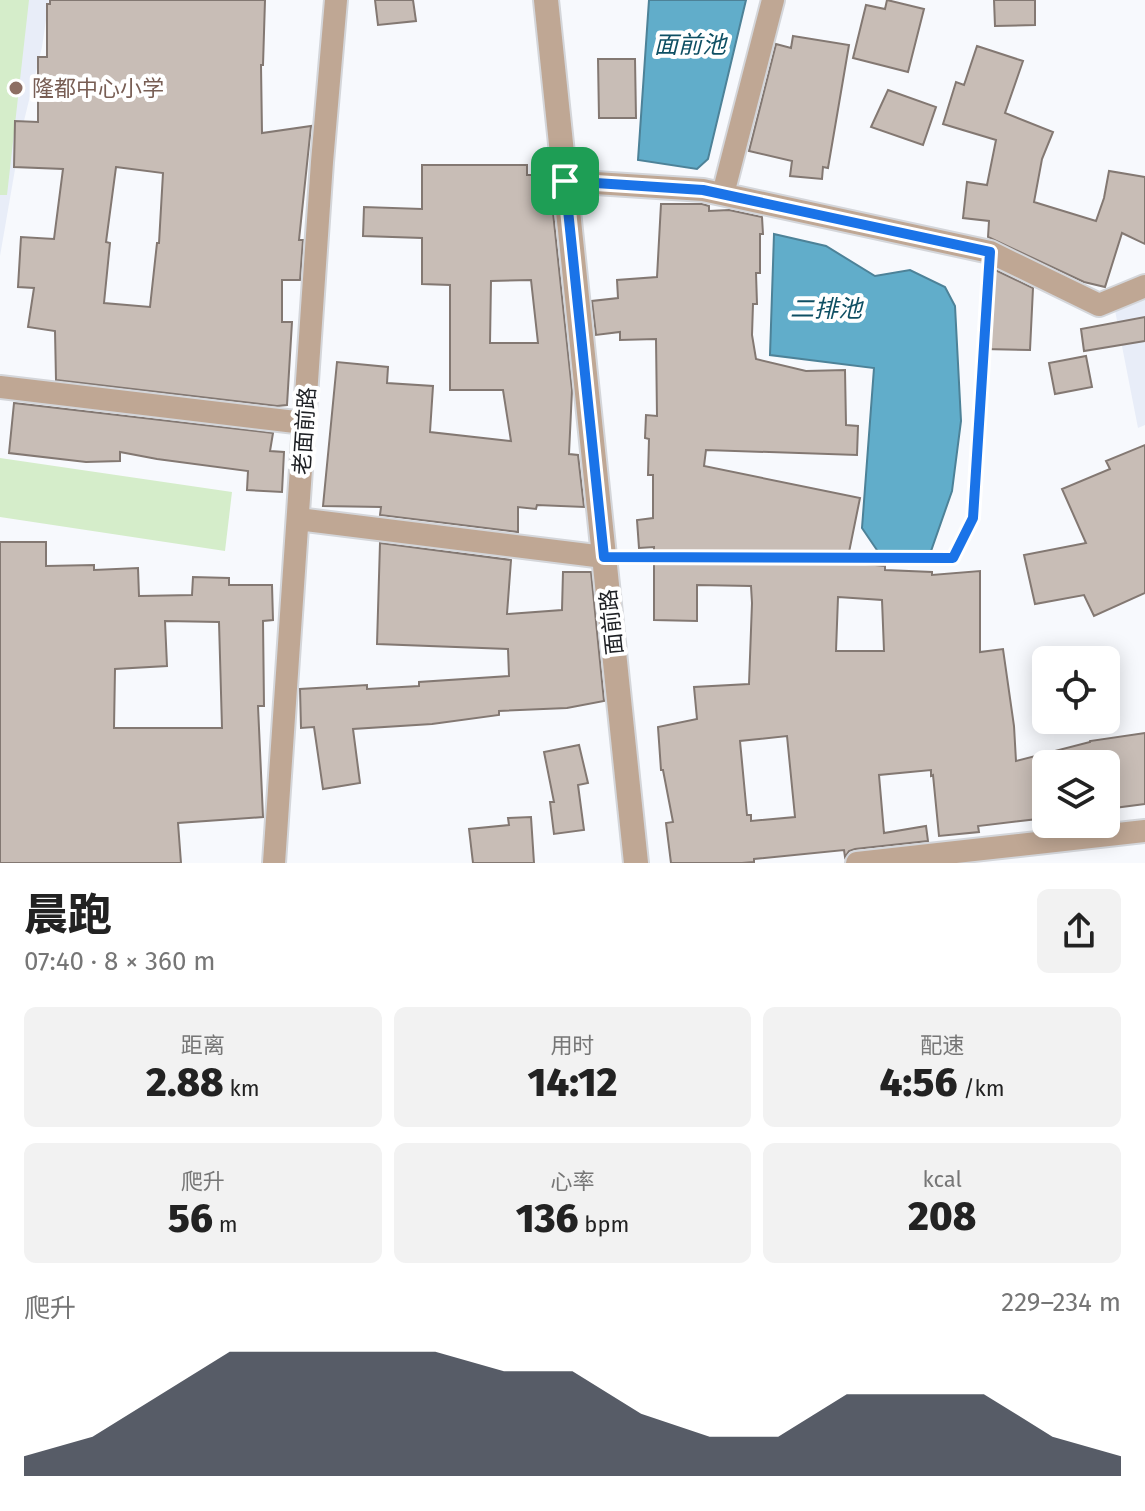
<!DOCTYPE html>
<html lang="zh">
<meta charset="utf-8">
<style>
body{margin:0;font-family:"Fira Sans","Noto Sans SC",sans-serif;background:#f2f2f2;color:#222;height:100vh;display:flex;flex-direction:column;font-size:30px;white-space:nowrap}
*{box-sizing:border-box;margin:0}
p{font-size:26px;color:#767676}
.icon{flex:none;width:44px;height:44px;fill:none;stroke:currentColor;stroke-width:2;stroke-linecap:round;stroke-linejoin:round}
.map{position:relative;height:863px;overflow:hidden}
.drawer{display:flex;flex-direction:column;background:#fff;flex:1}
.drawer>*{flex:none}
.fabs{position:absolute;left:1032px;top:646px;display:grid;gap:16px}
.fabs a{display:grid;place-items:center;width:88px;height:88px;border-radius:12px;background:#fff;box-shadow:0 4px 20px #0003;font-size:40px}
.pin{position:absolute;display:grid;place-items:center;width:68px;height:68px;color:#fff;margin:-34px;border-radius:16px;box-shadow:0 4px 12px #0006}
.round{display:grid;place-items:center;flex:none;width:84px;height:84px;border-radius:12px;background:#f2f2f2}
.overview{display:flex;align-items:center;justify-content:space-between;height:136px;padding:0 24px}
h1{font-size:44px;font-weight:800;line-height:60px}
.figures{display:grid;grid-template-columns:repeat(3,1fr);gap:12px;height:136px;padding:8px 24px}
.figures div{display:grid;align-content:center;border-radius:12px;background:#f2f2f2;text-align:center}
.figures b{font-size:40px;font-weight:800}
.figures small{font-size:22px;font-weight:400}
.figures p{font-size:22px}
.chart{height:224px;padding:16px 24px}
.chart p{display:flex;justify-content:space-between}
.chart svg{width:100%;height:144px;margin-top:8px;fill:#111827;opacity:.7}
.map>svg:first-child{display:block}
.built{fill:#e8edf8}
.green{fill:#d5edca}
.water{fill:#61adca;stroke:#4d8298;stroke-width:2}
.building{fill:#c8bdb6;stroke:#837872;stroke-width:2;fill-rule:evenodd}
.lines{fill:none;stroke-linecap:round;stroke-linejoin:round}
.minor-casing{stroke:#d4d6da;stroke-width:26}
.tertiary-casing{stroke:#d4d6da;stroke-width:28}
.path{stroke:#898b8f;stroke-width:5;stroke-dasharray:2 6;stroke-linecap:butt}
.minor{stroke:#bfa794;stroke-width:22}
.tertiary{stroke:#bfa794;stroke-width:24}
.route-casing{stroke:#fff;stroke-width:16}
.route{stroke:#1a73e8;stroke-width:10}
.education-dot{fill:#8d6e63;stroke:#fff;stroke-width:3}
.labels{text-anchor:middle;stroke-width:8;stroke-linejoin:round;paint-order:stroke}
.education-label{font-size:22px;fill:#785e54;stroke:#fff;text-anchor:start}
.street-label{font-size:22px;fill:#1d1f23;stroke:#fff}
.water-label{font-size:24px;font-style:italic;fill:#0e4f63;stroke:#fff}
</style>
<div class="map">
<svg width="1145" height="863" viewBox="0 0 1145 863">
<rect width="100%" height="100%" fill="#f7f9fd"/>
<path class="built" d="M0,0h49l-7,47 -20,82 -22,127z
M1145,282v143l-7,3 -26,-133z"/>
<path class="green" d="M0,0h29l-22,195h-7z
M0,458l232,34 -7,59 -225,-34z"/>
<path class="water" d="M649,0h97l-38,159 -11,10 -59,-9z
M774,234l52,12 49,30 35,-6 35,17 10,19 6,115 -9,70 -21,60 -48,8 -21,-31 12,-160 -104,-13z"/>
<path class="building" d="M50,0h215l-2,65h-2l1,68 49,-7 -12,114h4l-3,40h-18v42h10l-5,83 -10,1 -221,-26 -1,-49 -27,-4 6,-39 -16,-1 3,-50 33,2 9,-70 -49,-2 1,-46 23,1v-65h9v-53h3zM116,167l47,6 -4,70h-2l-7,64 -46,-4 6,-60 -4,-1z
M375,0h38l3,21 -38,4z
M887,0l37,9 -16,63 -55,-14 13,-53 19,4z
M994,0h41v25l-40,1z
M793,36l56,9 -21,123 -5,-1 -1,12 -32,-3 2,-15 -43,-10 27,-107 15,4z
M977,46l46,15 -18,52 48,19 -11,27 -8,43 62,19 8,-23 5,-27 36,6v67l-23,-11 -17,54 -21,-5 -96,-45 1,-16 -26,-3 4,-36 20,3 9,-45 -53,-16 13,-42 8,3z
M598,59h37l1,59h-37z
M888,90l48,17 -13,38 -52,-18z
M422,165h105v10h22l23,215 -3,64 9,1 6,52 -47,-2 -1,4 -18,-2v25l-138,-17 1,-8 -58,-1 14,-144 51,5 -1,16 46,3 -3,46 81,9 -8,-51h-53v-105l-28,-1v-46l-59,-2 1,-29 58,2zM531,280l7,63h-48l1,-62z
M661,204h41l7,2v5l20,-1 33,7 1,17h-3v39h-4l1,31h-4l-1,31 4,24 50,12 39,-1 1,55 12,1 -1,29 -151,-5 -2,16 156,32 -13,64 38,4v4l47,2v3l48,-4v81l23,-3 11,77 2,35 74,-19v-1l55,-8v71l-39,5v-45h-60v54l-68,8 1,6 -40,4 -6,-61 -2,1v-6l-52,5 5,58 42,-7 2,15 -73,8 -6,2 -4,6 -1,-7 -90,9v3l-12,1h-71l-5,-40 7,-1 -10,-52h-2l-3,-43 39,-8 -3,-32 55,-3 3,-81 -1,-17 -54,-1v36l-43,-1v-73l-15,1 -2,-28 16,-2v-43h-5l1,-36 -4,-1 1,-23 11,1 -1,-77 -36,1v-8l-24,3 -4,-34 26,-3 -1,-18 40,-3zM838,597l44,3 2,51h-48zM787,736l8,81 -44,4v-6h-4l-7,-74z
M987,266l46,22 -3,62 -46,-1z
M1145,317v24l-61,10 -3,-22z
M1086,356l6,31 -37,7 -6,-31z
M14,403l259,30 -3,18 14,1 -2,40 -35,-2 1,-19 -91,-12 -37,-7v9l-34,1 -77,-9z
M1145,445v148l-51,23 -10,-21 -49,9 -11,-49 62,-12 -24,-54 48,-20 -4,-8z
M0,542h46v24l48,-1v5l44,-2 1,28 53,-1 1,-18 36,1v7h43l1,35 -10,1 1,85h-6l5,111 -85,6 3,40h-181zM165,621l54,1 3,106h-108l1,-59 52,-3z
M380,543l131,17 -4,54 55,-4 1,-38h28l13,129 -37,7 -68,3v4l-67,9 -79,5 7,54 -37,6 -9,-62 -13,1 -1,-39 67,-4v4l52,-3v-4l90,-6 -1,-27 -131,-5z
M579,745l9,38 -10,2 6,45 -30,4 -4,-32h4l-10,-50z
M531,817l3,46h-61l-4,-34 40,-4 -1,-7z"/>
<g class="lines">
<defs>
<path id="minor" d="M565,181l138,9 287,62 109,53 46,-19
M723,194l50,-194
M0,387l304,36
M298,519l306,38
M274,863l48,-701 14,-162
M857,863l288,-32"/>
<path id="tertiary" d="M546,0l90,863"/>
</defs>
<use href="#minor" class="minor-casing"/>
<use href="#tertiary" class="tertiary-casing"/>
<path class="path" d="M629,557l324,1 20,-40 15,-241"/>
<use href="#minor" class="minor"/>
<use href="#tertiary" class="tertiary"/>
</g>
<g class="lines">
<defs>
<path id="route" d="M565,181l138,9 287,62 -17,266 -20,40 -349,-1z"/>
</defs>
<use href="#route" class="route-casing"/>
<use href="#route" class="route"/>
</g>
<circle class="education-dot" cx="16" cy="88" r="8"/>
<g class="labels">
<g class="education-label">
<text x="32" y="96">隆都中心小学</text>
</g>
<g class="street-label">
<text transform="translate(304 431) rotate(-86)" y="8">老面前路</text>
<text transform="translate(611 622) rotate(-96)" y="8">面前路</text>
</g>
<g class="water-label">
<text x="690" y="53">面前池</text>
<text x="826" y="317">二排池</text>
</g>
</g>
</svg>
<div class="fabs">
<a><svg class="icon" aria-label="locate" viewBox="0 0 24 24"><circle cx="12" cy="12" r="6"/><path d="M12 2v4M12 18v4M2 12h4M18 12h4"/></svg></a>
<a><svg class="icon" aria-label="layers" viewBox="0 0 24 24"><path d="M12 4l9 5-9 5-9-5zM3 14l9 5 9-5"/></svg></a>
</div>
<div class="pin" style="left:565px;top:181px;background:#1e9e55"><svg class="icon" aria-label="arrive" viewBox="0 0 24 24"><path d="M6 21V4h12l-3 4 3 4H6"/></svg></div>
</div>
<section class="drawer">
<div class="overview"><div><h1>晨跑</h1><p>07:40 · 8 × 360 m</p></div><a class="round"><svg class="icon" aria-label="share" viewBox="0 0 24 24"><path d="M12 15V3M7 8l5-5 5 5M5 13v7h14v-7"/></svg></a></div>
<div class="figures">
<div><p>距离</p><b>2.88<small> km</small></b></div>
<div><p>用时</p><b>14:12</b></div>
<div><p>配速</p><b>4:56<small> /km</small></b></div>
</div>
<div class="figures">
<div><p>爬升</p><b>56<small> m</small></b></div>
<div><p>心率</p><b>136<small> bpm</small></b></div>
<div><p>kcal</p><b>208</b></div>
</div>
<div class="chart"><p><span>爬升</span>229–234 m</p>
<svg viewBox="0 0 160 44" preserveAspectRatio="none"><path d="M0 44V38L10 32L20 19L30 6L40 6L50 6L60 6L70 12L80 12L90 25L100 32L110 32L120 19L130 19L140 19L150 32L160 38V44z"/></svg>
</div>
</section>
